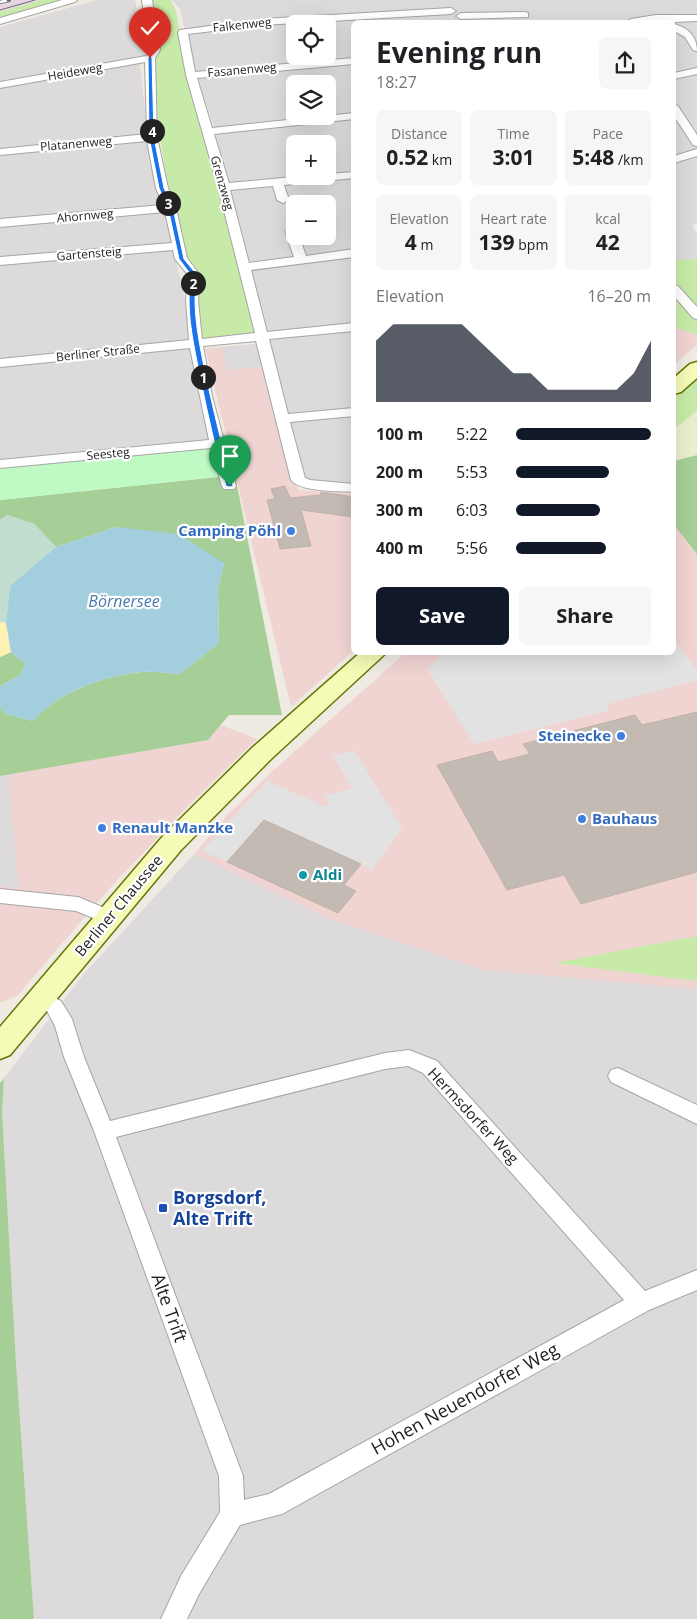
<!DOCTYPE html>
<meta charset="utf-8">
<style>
body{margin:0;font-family:"Open Sans",sans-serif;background:#f6f6f6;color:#202124;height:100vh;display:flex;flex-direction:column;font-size:19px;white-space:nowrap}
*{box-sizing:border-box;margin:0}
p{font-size:16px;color:#757577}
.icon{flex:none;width:28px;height:28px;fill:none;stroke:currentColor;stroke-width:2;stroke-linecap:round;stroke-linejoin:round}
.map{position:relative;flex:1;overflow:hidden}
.details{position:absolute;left:351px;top:20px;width:325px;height:635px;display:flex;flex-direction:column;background:#fff;border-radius:8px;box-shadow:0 5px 20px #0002}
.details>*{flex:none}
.tools{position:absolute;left:286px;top:15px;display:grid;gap:10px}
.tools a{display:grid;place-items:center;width:50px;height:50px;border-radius:8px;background:#fff;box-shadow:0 5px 20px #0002;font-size:25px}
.pin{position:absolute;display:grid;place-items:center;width:42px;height:42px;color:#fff;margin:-51px -21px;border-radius:50% 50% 50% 0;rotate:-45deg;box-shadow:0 0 5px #0007}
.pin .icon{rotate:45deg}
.km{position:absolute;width:25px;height:25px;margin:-12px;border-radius:50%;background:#222;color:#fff;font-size:14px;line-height:25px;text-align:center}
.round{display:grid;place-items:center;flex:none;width:52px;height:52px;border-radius:8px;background:#f6f6f6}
.summary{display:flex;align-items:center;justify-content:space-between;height:85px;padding:0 25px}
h1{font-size:28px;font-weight:700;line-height:38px}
.stats{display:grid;grid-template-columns:repeat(3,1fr);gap:8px;height:85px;padding:5px 25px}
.stats div{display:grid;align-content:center;border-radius:8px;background:#f6f6f6;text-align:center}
.stats b{font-size:21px;font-weight:700}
.stats small{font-size:14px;font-weight:400}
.stats p{font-size:14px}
.chart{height:140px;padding:10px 25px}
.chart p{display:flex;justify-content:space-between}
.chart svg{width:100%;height:90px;margin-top:5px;fill:#111827;opacity:.7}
.primary-button{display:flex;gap:10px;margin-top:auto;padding:10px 25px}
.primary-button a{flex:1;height:58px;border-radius:8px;background:#111827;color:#fff;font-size:20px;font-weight:700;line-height:58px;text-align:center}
.primary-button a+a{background:#f6f6f6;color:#202124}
ul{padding:0 25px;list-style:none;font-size:16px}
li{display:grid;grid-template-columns:80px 60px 1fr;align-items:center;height:38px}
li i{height:12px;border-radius:6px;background:#111827}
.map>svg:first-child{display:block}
.residential{fill:#dcdada;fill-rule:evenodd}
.commercial{fill:#f0d4d2}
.industrial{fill:#e8d5e4}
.farmland{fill:#ebeece}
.grass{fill:#c7eaa8}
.forest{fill:#a6cf97}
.wetland{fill:#c0ddd0}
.sand{fill:#fff1b1}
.park{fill:#bffac5}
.parking{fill:#e2e2e2}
.water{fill:#a3cedd}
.building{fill:#c3bbb3;stroke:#c1b2a6}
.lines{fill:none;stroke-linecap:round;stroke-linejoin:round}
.minor-casing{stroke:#a5a5a5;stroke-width:2}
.secondary-casing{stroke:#667604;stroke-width:3}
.minor{fill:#fff;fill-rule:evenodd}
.secondary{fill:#f5fab6;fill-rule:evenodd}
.tram{stroke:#6c6c6c;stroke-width:1}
.rail-casing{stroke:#6c6c6c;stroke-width:4}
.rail{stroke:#fff;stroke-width:2.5;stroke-dasharray:7;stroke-linecap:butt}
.route{fill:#1a73e8;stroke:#fff}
.shop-dot{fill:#3f7fe0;stroke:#fff;stroke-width:2}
.culture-dot{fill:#0f9aa8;stroke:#fff;stroke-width:2}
.transit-dot{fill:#1a4fb4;stroke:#fff;stroke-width:2}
.labels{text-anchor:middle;stroke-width:4.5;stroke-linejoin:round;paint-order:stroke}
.far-street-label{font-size:12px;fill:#1e1e1e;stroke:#fff}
.shop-label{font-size:15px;font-weight:bold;fill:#366cbe;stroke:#fff;text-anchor:end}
.culture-label{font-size:15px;font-weight:bold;fill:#0d838f;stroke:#fff;text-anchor:start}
.street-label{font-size:15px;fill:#1e1e1e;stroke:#fff}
.water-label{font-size:16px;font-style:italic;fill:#4979ae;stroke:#fff}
.near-transit-label{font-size:18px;font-weight:bold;fill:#164399;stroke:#fff;text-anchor:start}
.near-street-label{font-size:18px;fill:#1e1e1e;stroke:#fff}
</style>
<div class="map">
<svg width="697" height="1619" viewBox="0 0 697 1619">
<rect width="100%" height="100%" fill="#efebe3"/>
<path class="residential" d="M97,0h38l10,55 -5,9 10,91 35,143 24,141 -209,20v-432z
M172,0h525v224l-5,1 5,9v25l-23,1v-238h-320v461l-48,-2 -29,-109 -11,-5 -40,3 -5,-23 48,-4 -56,-219 -22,-66 -11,-49zM295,24h33v32h-33zM295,84h33v32h-33zM295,144h33v32h-33zM295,204h33v32h-33z
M8,774l11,115 -19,-3v-110z
M194,854l134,64 157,52 212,19v630h-663l-18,-256 -14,-251 2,-34 79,-103z"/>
<path class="commercial" d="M674,327l23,8v10l-23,20z
M221,347l6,23 39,-3 32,123 56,4v156l-63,57 -86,-359z
M674,525l23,29v435l-212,-19 -157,-52 -134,-64 34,-40 47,-45 130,-116 269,-1z
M221,725l36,14 -73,71 -75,79 -92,107 -17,7v-117l19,3 -11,-115 200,-34z"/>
<path class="industrial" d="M0,0h42l-42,12z"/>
<path class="farmland" d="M697,411v44l-23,6v-32z"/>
<path class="grass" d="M42,0h38l-80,22v-10z
M153,0h18l5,11 8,45 75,280 -56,7 -9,-39v-12l-11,-36 -18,-87 -5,-31 -5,-41 1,-45z
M697,259v46l-6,1 -17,-19v-27z
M674,295h3l20,21v19l-23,-8z
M697,379v32l-23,18v-31z
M697,936v45l-143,-18z"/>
<path class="forest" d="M697,455v99l-23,-29v-64z
M235,475l47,240h-53l-21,25 -208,36v-69l6,7 27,7c26,-30 69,-44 108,-49 12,-1 26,1 39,2l39,-31 -1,-53 6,-27 -108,-36 -60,20 -22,-23 -27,-9 -7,5v-20z
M11,652l14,12 -4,11 -21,11v-29z
M4,1078l-2,34 14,251 18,256h-34v-536z"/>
<path class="wetland" d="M7,515l27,9 22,23 -46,39 -4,37 -6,-1v-102z"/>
<path class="sand" d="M0,622l6,1 5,29 -11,5z"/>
<path class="park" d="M209,447l9,30 -218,23v-33z"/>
<path class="parking" d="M674,640l23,30v10l-86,23 -5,8 -132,33 -47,-75 17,-16 230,-1z
M354,750l48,78 -30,42 -108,-50 -37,42 -25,-11 65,-70 57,25 6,-2 -5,-8 27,-8 -19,-32z"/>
<path class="water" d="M116,527l63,7 45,29 -6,27 1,53 -39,31c-13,-1 -27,-3 -39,-2 -39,5 -82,19 -108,49l-27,-7 -6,-7v-21l21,-11 4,-11 -14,-12 -5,-29 4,-37 46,-39z"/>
<path class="building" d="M285,486l5,12 30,-3 1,-3 33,5v20l-53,-7 10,36 -31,3 -13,-49 8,-1 -4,-10z
M697,712v160l-116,32 -17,-29 -57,15 -70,-125 55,-14 6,11 32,-8 -7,-10 112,-29 7,10z
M264,820l97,44 -17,21 12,6 -18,22 -111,-51z"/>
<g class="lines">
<defs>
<path id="minor" d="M62,0h15l-2,2 -75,22v-6z
M142,0h10l8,50 -5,8 2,79 11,51 8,20 11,50 13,17 -2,26 4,38 53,-6 -37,-146 -32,-112 -8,-43 2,-2 82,-11 189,-11 5,3 -5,3 -189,11 -74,9 7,38 159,-14v6l-157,14 15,50 142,-15v6l-140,15 15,49 75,-7h24v-2l26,-2v6l-70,7 5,15 -6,3 -6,-3 -4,-14 -43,4 19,73 45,-6 -9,-26 6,-4 4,1v8h4l7,20 48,-7v8l-103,13 16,62 87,-9v8l-85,8 19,75 66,-6v8l-64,6 15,56 5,2 44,4v8c-16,-1 -54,0 -63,-12l-35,-139 -53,5 9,50 24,90 -2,3h-10l-2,-3 -11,-38 -211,20v-8l209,-20 -19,-92 -190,19v-8l189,-19 -3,-39 2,-26 -13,-16 -2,-9 -173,15v-8l172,-14 -7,-31 -165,15v-8l163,-14 -7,-17 -9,-47 -147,14v-6l147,-15 -2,-72 -145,26v-6l146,-26 4,-6z
M525,12l3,1v4l-67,2 -5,-3 5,-3z
M656,15h41v6l-22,1 -1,2 -18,-3 -30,1 5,-3z
M674,24c14,4 23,12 23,27l-4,-1 -8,-13 -11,-6z
M697,68v6l-23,5v-6z
M674,105l4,1 19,29v11l-4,-1 -19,-29z
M697,149v7l-23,7v-7z
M674,285l4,1 19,21v12l-4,-1 -19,-22z
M0,889l78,8 39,16 2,5 -2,5 -7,2 -34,-14 -76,-8z
M41,991l20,10 11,18 12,38 26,64 275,-68 24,-3 28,11 208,230 52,-21v20l-48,20 -367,204 -42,11 -41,69 -12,25h-26l20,-43 39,-64 -1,-36 -125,-345 -30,-74 -9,-31 -8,-15 -13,-7 -3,-5 3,-5zM408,1066l15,7 201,227 -355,194 -25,6 -1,-24 -127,-339 269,-68z
M618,1068l79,37v19l-86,-42 -3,-6 3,-6z"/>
<path id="secondary" d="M697,362v16l-16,14 -7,2v-16l16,-14z
M361,652h26l-117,108 -89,90 -171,205 -10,4v-32l163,-191 89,-88z"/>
</defs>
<use href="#minor" class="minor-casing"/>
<use href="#secondary" class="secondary-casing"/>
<use href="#minor" class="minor"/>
<use href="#secondary" class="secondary"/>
<path class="tram" d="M0,10l35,-10"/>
<defs>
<path id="rail" d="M0,2l9,-2"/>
</defs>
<use href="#rail" class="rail-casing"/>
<use href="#rail" class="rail"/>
</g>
<path class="route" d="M150,56l2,2 2,79 10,51 9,20 11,51 13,16c-6,35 3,71 10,106 8,35 16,70 26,105l-3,1 -4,-1c-10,-35 -18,-70 -25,-105 -7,-35 -16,-71 -10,-106l-12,-16 -11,-51 -9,-20 -10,-51 -1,-79z"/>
<g class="shop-dot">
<circle cx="291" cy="531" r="5"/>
<circle cx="621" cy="736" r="5"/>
<circle cx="582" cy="819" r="5"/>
<circle cx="102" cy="828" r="5"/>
</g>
<circle class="culture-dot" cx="303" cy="875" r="5"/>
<rect class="transit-dot" x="158" y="1203" width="10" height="10" rx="2.5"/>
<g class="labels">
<g class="far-street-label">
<text transform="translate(242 25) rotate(-6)" y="4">Falkenweg</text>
<text transform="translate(242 70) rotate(-5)" y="4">Fasanenweg</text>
<text transform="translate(75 72) rotate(-10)" y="4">Heideweg</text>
<text transform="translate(76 144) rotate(-5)" y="4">Platanenweg</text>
<text transform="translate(222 183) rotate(74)" y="4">Grenzweg</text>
<text transform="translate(85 216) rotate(-5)" y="4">Ahornweg</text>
<text transform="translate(89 254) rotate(-5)" y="4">Gartensteig</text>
<text transform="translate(98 353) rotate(-6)" y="4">Berliner Straße</text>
<text transform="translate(108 454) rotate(-6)" y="4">Seesteg</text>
</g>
<g class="shop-label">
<text x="281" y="536">Camping Pöhl</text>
<text x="611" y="741">Steinecke</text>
<text x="592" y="824" text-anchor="start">Bauhaus</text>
<text x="112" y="833" text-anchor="start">Renault Manzke</text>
</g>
<g class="culture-label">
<text x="313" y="880">Aldi</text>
</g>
<g class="street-label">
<text transform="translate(119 906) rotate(-50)" y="5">Berliner Chaussee</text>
<text transform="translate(473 1116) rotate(47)" y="5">Hermsdorfer Weg</text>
</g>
<g class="water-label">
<text x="124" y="607">Börnersee</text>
</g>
<g class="near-transit-label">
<text x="173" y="1204">Borgsdorf,<tspan x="173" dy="21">Alte Trift</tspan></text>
</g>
<g class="near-street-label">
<text transform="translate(169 1308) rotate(70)" y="6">Alte Trift</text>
<text transform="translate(465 1399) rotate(-29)" y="6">Hohen Neuendorfer Weg</text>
</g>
</g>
</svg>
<div class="tools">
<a><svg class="icon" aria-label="locate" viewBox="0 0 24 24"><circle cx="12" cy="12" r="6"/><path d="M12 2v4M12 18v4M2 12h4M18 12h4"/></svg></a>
<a><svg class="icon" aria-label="layers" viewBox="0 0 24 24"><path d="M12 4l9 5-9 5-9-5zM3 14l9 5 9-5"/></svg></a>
<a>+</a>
<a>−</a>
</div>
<div class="pin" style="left:230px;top:486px;background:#1e9e55"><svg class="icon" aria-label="arrive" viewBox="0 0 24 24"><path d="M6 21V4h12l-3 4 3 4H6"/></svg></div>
<div class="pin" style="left:150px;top:58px;background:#d93025"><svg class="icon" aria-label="check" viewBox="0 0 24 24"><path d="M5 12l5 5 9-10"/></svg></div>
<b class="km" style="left:203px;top:377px">1</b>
<b class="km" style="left:193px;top:283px">2</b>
<b class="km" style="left:168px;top:203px">3</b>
<b class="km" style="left:152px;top:131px">4</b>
<section class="details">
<div class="summary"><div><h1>Evening run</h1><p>18:27</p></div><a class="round"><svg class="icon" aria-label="share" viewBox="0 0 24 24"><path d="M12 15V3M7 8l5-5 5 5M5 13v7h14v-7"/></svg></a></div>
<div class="stats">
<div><p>Distance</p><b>0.52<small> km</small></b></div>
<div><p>Time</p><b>3:01</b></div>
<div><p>Pace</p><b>5:48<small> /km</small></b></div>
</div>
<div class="stats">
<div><p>Elevation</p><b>4<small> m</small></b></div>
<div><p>Heart rate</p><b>139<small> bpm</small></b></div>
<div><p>kcal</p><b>42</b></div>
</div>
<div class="chart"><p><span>Elevation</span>16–20 m</p>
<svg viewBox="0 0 160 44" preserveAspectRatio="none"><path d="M0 44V14L10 6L20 6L30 6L40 6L50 6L60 14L70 22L80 30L90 30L100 38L110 38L120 38L130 38L140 38L150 30L160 14V44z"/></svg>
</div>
<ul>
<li><b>100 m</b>5:22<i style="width:100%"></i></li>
<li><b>200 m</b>5:53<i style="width:69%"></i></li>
<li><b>300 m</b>6:03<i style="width:62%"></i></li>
<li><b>400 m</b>5:56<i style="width:67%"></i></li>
</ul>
<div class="primary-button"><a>Save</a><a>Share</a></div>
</section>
</div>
